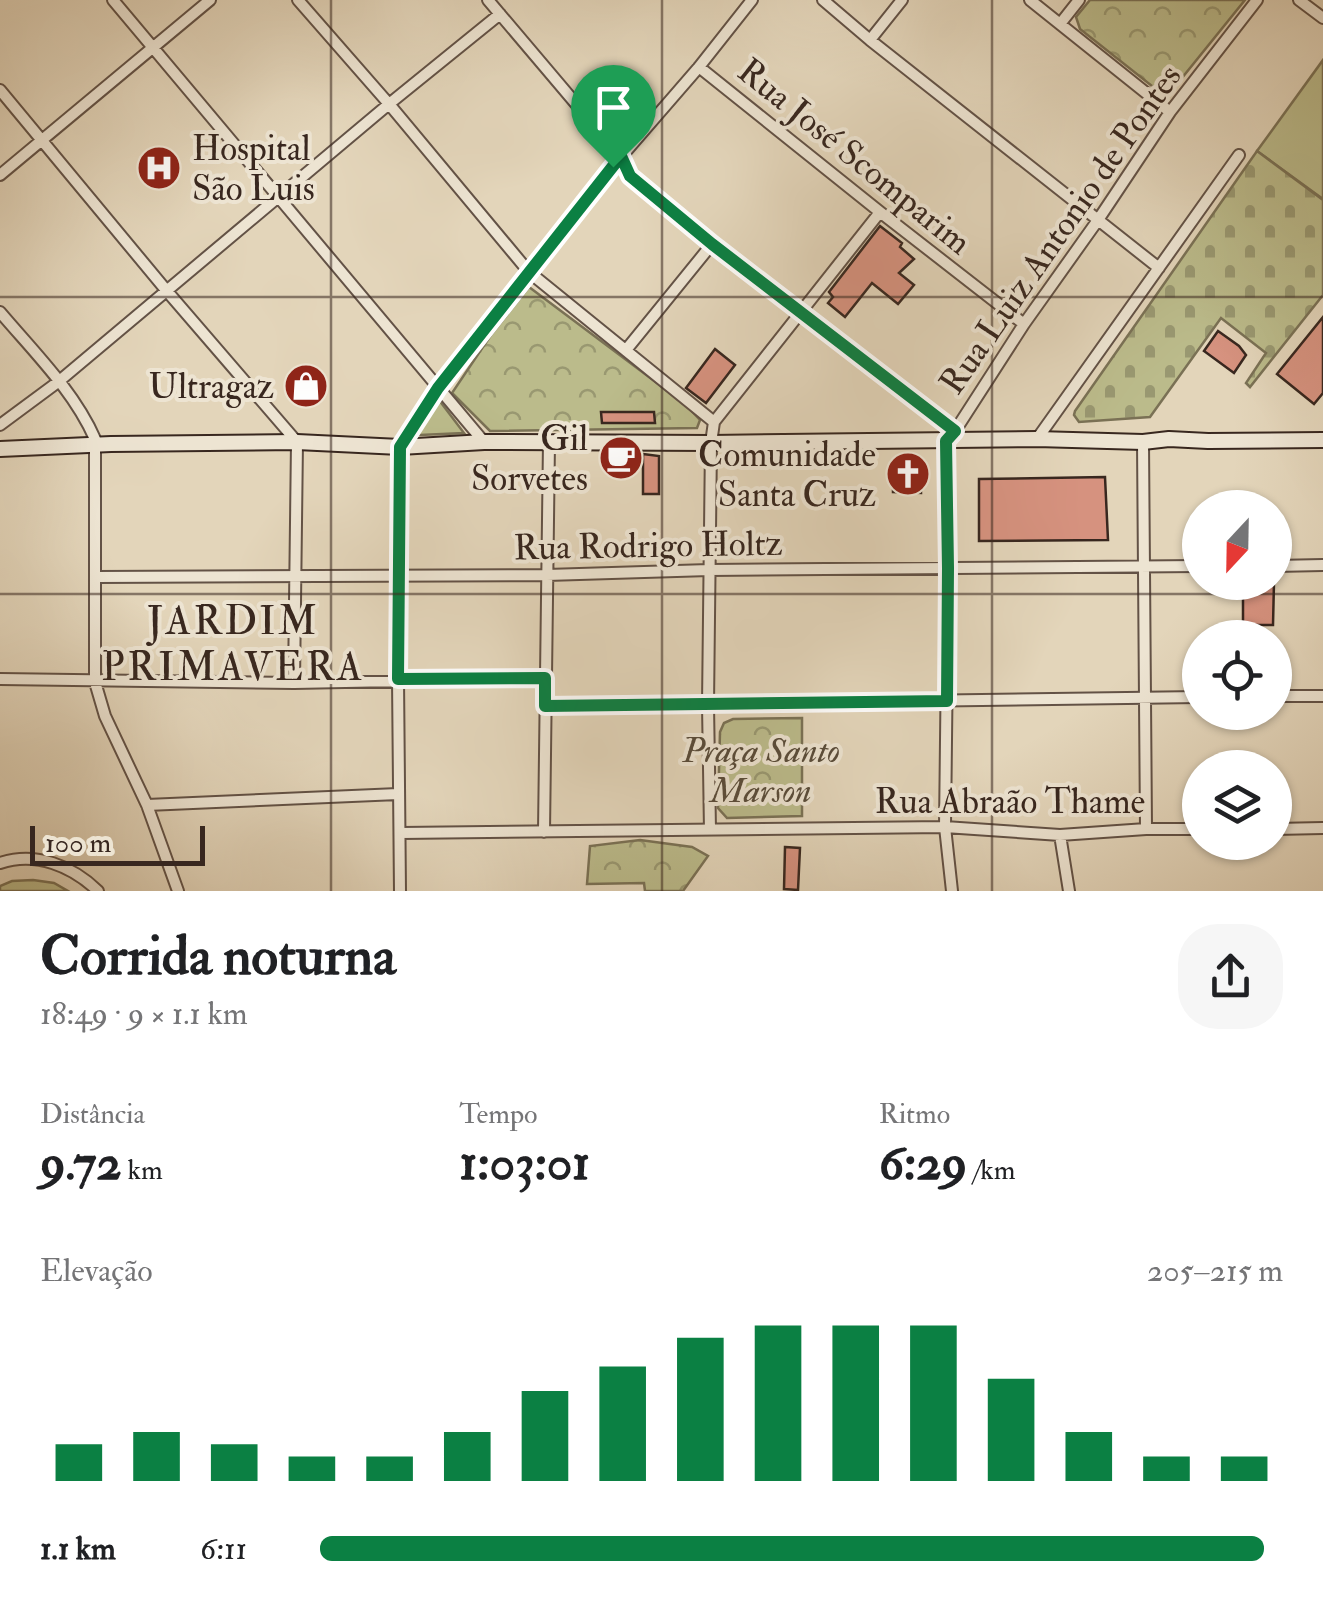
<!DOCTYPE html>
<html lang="pt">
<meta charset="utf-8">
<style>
body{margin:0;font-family:"IM FELL Double Pica",serif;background:#f6f6f6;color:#202124;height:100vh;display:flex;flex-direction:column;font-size:38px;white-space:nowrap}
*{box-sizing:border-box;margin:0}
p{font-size:32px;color:#757577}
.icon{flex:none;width:55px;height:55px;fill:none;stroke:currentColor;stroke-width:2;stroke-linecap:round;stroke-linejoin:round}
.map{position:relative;height:891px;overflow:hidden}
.panel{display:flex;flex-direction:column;background:#fff;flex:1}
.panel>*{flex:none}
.needle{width:65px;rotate:202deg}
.fabs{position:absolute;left:1182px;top:490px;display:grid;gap:20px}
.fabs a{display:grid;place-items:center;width:110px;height:110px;border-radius:50%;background:#fff;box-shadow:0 2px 8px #0004;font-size:50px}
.scale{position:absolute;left:30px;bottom:25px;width:175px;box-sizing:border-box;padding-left:10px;border:5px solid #38271f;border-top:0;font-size:28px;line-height:35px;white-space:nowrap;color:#38271f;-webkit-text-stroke:8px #ede4d2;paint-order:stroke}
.pin{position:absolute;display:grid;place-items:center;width:85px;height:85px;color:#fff;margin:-102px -42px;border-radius:50% 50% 50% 0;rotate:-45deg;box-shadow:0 0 10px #0007}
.pin .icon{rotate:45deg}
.round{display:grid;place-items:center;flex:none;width:105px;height:105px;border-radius:40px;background:#f6f6f6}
.summary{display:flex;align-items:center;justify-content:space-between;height:170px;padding:0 40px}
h1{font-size:55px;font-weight:700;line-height:75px}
.stats{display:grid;grid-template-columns:repeat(3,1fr);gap:15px;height:170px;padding:10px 40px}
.stats div{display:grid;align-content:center}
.stats b{font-size:50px;font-weight:700}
.stats small{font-size:28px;font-weight:400}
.stats p{font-size:28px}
.chart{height:280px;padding:20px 40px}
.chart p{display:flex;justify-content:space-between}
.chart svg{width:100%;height:180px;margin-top:10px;stroke:#0b8043;stroke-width:6}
ul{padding:0 40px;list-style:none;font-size:32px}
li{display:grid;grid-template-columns:160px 120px 1fr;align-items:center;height:75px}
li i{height:25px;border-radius:12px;background:#0b8043}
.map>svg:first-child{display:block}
.green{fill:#bbbb8b;stroke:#7a7155;stroke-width:2.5}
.forest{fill:url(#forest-crowns);stroke:#7a7155;stroke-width:2.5}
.cemetery{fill:url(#cemetery-stones);stroke:#7a7155;stroke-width:2.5}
.building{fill:#d6927f;stroke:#38271f;stroke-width:2.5}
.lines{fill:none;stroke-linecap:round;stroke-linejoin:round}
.street-casing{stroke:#635246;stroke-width:14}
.secondary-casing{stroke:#38271f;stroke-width:18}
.street{stroke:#ede4d2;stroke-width:10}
.secondary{stroke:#ede4d2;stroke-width:14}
.route-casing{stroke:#fff;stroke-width:20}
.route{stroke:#0b8043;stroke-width:12}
.grid{fill:none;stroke:#38271f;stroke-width:2.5;stroke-opacity:0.55}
.labels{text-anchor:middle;stroke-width:8;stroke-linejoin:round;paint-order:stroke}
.poi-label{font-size:35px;fill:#38271f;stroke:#ede4d2;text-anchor:end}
.street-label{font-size:35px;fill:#38271f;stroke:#ede4d2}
.park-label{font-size:35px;font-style:italic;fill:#594c3a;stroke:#ede4d2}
.quarter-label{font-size:40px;letter-spacing:2.5px;fill:#38271f;stroke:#ede4d2}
</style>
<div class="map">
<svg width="1323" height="891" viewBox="0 0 1323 891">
<defs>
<pattern id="forest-crowns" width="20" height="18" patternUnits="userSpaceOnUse" patternTransform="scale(2.5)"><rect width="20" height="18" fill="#bbbb8b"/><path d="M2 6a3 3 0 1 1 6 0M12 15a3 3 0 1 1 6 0" fill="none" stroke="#999871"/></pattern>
<pattern id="cemetery-stones" width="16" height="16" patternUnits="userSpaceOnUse" patternTransform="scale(2.5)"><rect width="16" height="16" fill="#bbbb8b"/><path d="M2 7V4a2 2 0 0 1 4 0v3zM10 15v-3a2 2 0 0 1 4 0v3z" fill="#999871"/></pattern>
</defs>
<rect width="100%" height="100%" fill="#e3d5ba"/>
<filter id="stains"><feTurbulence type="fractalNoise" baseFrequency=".002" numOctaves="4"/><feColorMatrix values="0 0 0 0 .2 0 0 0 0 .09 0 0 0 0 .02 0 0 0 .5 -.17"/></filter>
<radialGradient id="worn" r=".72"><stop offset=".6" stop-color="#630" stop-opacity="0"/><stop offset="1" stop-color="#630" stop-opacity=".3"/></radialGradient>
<path class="green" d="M1323,60v139l-66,-48z
M33,880l21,3 14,8h-68v-5l12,-5z"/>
<path class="forest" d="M1090,0h155l-72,89 -16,1 -77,-61 -4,-12z
M529,287l156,117 15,16 -3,8 -207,3 -38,-38 39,-58z
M439,400l25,33 -44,2 -3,-2v-5z
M802,718v98l-75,2 -9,-10 2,-76 4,-9 9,-4z
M640,840l52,7 16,9 -25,35h-38l-1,-8 -57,1 3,-38z"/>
<path class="cemetery" d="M1257,151l66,49v95l-73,92 -4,-4 20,-30 -45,-35 -71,99 -71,5 -5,-7 1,-4z"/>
<path class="building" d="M880,226l22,17 -2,4 14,12 -15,14 15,12 -16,19 -26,-21 -27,34 -17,-14 5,-6 -4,-5z
M1323,317v76l-9,11 -37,-30z
M1218,331l21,15 7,9 -12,18 -30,-22z
M715,349l20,16 -29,38 -20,-15z
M601,412h53l1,11h-53z
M643,454l16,2v38h-16z
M903,459h10l7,7 1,27 -28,-1v-10h4v-18z
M1105,477l3,63 -129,1v-62z
M1243,582h31l-1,43h-30z
M785,847l15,1 -2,42 -14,-1z"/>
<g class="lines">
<defs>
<path id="street" d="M113,0l371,442
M298,0l91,104 140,168 185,150 -3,21 -3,262 2,125
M488,0l133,157 9,20 82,67 243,187
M823,0l47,40 289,228
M1030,0l140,112
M1299,0l24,18
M1060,24l19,-24
M870,40l32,-40
M699,67l181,145 144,112
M0,90l166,200 131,152 -3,241
M0,175l210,-175
M0,312c33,39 74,79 95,127v243l10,34 42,89 31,86
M626,350l86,-106
M714,422l166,-210
M0,425l58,-43 331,-278 111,-90
M1037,439l202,-284
M1143,442l3,387
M1275,566l48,-1
M97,577l450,-2 162,-5 491,-4
M0,679l294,4 251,-5
M1275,696h48
M545,706l655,-9
M147,805l251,-11
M1275,829l48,-1
M544,832l5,-390
M401,833l544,-6 115,8 86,-6h54
M1060,835l9,56
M0,863c36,-12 72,3 98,28
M400,891l-2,-212 2,-232 38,-60 183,-230 78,-90 53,-67
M952,891l-7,-64 3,-259 -3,-127 10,-10 69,-107 74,-104 72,-108 87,-112"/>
<path id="secondary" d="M0,449l111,-5 186,-2 103,5 84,-5 227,1 326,-4 106,3 26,-3 39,2 115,-1"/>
</defs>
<use href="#street" class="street-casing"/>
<use href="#secondary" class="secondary-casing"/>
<use href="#street" class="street"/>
<use href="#secondary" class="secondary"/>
</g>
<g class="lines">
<defs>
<path id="route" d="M621,156l9,20 82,68 243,187 -9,10 2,127 -1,133 -402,5v-28l-147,1 2,-232 38,-59z"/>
</defs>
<use href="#route" class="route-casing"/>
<use href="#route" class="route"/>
</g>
<path class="grid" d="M331,0v891M662,0v891M992,0v891M0,297h1323M0,594h1323"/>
<defs>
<symbol id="hospital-disc" viewBox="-11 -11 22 22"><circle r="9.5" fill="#8f2418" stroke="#ede4d2"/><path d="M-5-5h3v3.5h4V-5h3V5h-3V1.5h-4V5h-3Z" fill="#fff"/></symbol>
<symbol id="shop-disc" viewBox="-11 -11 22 22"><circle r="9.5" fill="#8f2418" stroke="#ede4d2"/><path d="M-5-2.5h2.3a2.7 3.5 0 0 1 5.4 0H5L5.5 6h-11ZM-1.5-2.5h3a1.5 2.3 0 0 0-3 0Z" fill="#fff"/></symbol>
<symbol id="cafe-disc" viewBox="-11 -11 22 22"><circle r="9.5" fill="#8f2418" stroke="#ede4d2"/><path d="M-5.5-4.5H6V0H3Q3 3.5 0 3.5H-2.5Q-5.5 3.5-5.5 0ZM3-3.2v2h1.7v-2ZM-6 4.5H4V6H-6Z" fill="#fff"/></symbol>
<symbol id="church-disc" viewBox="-11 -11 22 22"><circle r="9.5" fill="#8f2418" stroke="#ede4d2"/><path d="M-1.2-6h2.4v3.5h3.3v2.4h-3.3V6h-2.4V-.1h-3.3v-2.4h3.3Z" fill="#fff"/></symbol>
</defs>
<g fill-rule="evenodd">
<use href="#hospital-disc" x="134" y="143" width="50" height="50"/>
<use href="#shop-disc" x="281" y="361" width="50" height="50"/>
<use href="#cafe-disc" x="596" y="433" width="50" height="50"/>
<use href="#church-disc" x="883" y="449" width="50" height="50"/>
</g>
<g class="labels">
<g class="poi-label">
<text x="192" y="160" text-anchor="start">Hospital<tspan x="192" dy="40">São Luis</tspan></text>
<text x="274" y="398">Ultragaz</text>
<text x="588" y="450">Gil<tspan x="588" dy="40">Sorvetes</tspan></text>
<text x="876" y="466">Comunidade<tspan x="876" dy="40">Santa Cruz</tspan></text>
</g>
<g class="street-label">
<text transform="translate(855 156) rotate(39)" y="12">Rua José Scomparim</text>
<text transform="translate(1060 229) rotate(-55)" y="12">Rua Luiz Antonio de Pontes</text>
<text transform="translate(648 545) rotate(-1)" y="12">Rua Rodrigo Holtz</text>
<text x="1010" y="813">Rua Abraão Thame</text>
</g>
<g class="park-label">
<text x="761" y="762">Praça Santo<tspan x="761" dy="40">Marson</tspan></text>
</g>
<g class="quarter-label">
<text x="233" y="634">JARDIM<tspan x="233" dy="46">PRIMAVERA</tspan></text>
</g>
</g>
<rect width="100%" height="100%" filter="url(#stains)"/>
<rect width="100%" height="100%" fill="url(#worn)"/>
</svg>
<div class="fabs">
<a><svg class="needle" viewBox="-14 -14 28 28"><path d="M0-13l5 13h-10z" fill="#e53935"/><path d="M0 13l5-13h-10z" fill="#757577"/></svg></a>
<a><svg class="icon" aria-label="locate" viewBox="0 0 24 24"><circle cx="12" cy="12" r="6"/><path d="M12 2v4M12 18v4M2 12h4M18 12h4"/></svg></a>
<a><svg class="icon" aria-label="layers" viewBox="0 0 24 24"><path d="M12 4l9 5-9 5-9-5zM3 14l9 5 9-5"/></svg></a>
</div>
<div class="scale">100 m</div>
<div class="pin" style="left:613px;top:167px;background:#1e9e55"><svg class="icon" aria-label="arrive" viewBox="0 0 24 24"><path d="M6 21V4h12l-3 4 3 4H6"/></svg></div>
</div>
<section class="panel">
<div class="summary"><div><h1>Corrida noturna</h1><p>18:49 · 9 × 1.1 km</p></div><a class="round"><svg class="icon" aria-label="share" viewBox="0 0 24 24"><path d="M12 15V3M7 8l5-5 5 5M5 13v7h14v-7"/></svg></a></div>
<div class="stats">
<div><p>Distância</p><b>9.72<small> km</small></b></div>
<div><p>Tempo</p><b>1:03:01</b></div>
<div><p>Ritmo</p><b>6:29<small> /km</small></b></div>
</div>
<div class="chart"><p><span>Elevação</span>205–215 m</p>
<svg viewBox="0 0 160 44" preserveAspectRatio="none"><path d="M5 44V35M15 44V32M25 44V35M35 44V38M45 44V38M55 44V32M65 44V22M75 44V16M85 44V9M95 44V6M105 44V6M115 44V6M125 44V19M135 44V32M145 44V38M155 44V38"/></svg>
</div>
<ul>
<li><b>1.1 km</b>6:11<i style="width:98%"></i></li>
</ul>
</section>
